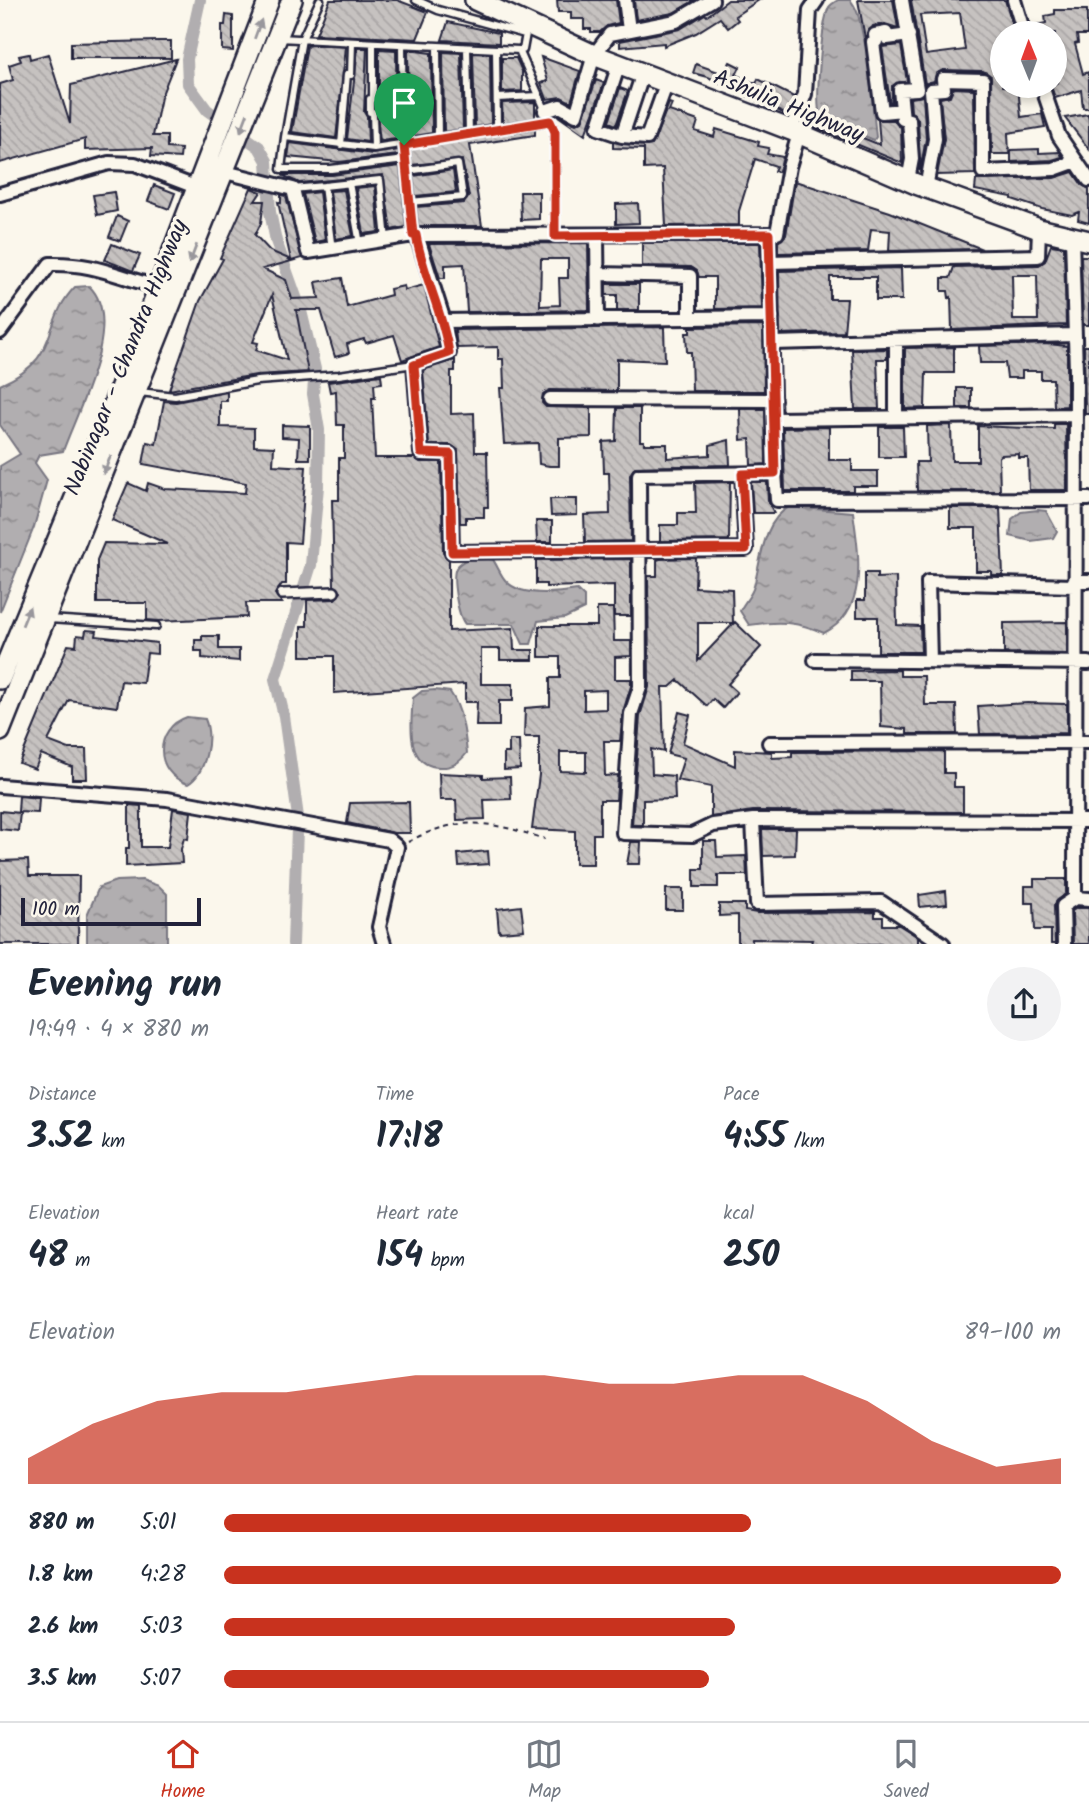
<!DOCTYPE html>
<meta charset="utf-8">
<style>
body{margin:0;font-family:Kalam,sans-serif;background:#f2f2f3;color:#1f2937;height:100vh;display:flex;flex-direction:column;font-size:26px;white-space:nowrap}
*{box-sizing:border-box;margin:0}
p{font-size:23px;color:#747a83}
.icon{flex:none;width:38px;height:38px;fill:none;stroke:currentColor;stroke-width:2;stroke-linecap:round;stroke-linejoin:round}
.map{position:relative;height:944px;overflow:hidden}
.panel{display:flex;flex-direction:column;background:#fff;flex:1}
.panel>*{flex:none}
.needle{width:46px;rotate:359deg}
.controls{position:absolute;left:990px;top:21px;display:grid;gap:14px}
.controls a{display:grid;place-items:center;width:77px;height:77px;border-radius:50%;background:#fff;box-shadow:0 4px 10px #0003;font-size:35px}
.scale{position:absolute;left:21px;bottom:18px;width:180px;box-sizing:border-box;padding-left:7px;border:4px solid #22223b;border-top:0;font-size:19px;line-height:24px;white-space:nowrap;color:#22223b;-webkit-text-stroke:5px #fbf7ec;paint-order:stroke}
.pin{position:absolute;display:grid;place-items:center;width:60px;height:60px;color:#fff;margin:-72px -30px;border-radius:50% 50% 50% 0;rotate:-45deg;box-shadow:0 0 7px #0007}
.pin .icon{rotate:45deg}
.round{display:grid;place-items:center;flex:none;width:74px;height:74px;border-radius:37px;background:#f2f2f3}
.head{display:flex;align-items:center;justify-content:space-between;height:119px;padding:0 28px}
h1{font-size:38px;font-weight:700;line-height:52px}
.stats{display:grid;grid-template-columns:repeat(3,1fr);gap:10px;height:119px;padding:7px 28px}
.stats div{display:grid;align-content:center}
.stats b{font-size:35px;font-weight:700}
.stats small{font-size:19px;font-weight:400}
.stats p{font-size:19px}
.chart{height:196px;padding:14px 28px}
.chart p{display:flex;justify-content:space-between}
.chart svg{width:100%;height:126px;margin-top:7px;fill:#c8321e;opacity:.7}
ul{padding:0 28px;list-style:none;font-size:23px}
li{display:grid;grid-template-columns:112px 84px 1fr;align-items:center;height:52px}
li i{height:18px;border-radius:9px;background:#c8321e}
.tab-bar{display:flex;justify-content:space-around;align-items:center;height:98px;border-top:2px solid #e0e1e3;background:#fff;font-size:19px;color:#747a83}
.tab-bar a{display:grid;justify-items:center;gap:4px}
.tab-bar .current{color:#c8321e}
.map>svg:first-child{display:block}
.water{fill:url(#water-ripples);stroke:#787681;stroke-width:2}
.lines{fill:none;stroke-linecap:round;stroke-linejoin:round}
.canal{stroke:#b1aeb0;stroke-width:12}
.building{fill:url(#building-back-hatch);stroke:#22223b;stroke-width:2;fill-rule:evenodd}
.service-casing{stroke:#22223b;stroke-width:11}
.pedestrian-casing{stroke:#22223b;stroke-width:14}
.minor-casing{stroke:#22223b;stroke-width:18}
.trunk-casing{stroke:#22223b;stroke-width:24}
.path{stroke:#22223b;stroke-width:2;stroke-dasharray:5 5;stroke-linecap:butt}
.service{stroke:#fbf7ec;stroke-width:6}
.pedestrian{stroke:#fbf7ec;stroke-width:9}
.minor{stroke:#fbf7ec;stroke-width:12}
.trunk{stroke:#fbf7ec;stroke-width:19}
.oneway{fill:#99979c}
.route-casing{stroke:#fff;stroke-width:14}
.route{stroke:#c8321e;stroke-width:9}
.labels{text-anchor:middle;stroke-width:7;stroke-linejoin:round;paint-order:stroke}
.street-label{font-size:23px;fill:#22223b;stroke:#fbf7ec}
</style>
<div class="map">
<svg width="1089" height="944" viewBox="0 0 1089 944">
<defs>
<pattern id="water-ripples" width="26" height="14" patternUnits="userSpaceOnUse" patternTransform="scale(1.75)"><rect width="26" height="14" fill="#b1aeb0"/><path d="M2 4q2-2 4 0t4 0M15 11q2-2 4 0t4 0" fill="none" stroke="#908d90"/></pattern>
<pattern id="building-back-hatch" width="6" height="6" patternUnits="userSpaceOnUse" patternTransform="scale(1.75)"><rect width="6" height="6" fill="#c6c2c0"/><path d="M-1 5l2 2M0 0l6 6M5-1l2 2" fill="none" stroke="#aaa6a6"/></pattern>
</defs>
<rect width="100%" height="100%" fill="#fbf7ec"/>
<filter id="ink" filterUnits="userSpaceOnUse"><feTurbulence type="fractalNoise" baseFrequency=".0143" numOctaves="2"/><feDisplacementMap in="SourceGraphic" scale="14" xChannelSelector="R" yChannelSelector="G"/><feConvolveMatrix kernelMatrix="1 2 1 2 8 2 1 2 1" color-interpolation-filters="sRGB"/></filter>
<g filter="url(#ink)">
<path class="water" d="M838,0h12c12,13 10,34 17,49l9,88 -2,3 -53,-22c-7,-11 1,-97 8,-111 2,-3 6,-5 9,-7z
M89,286c37,35 -12,125 -26,165l-24,4 -4,8 12,17 -13,47 -34,85v-146l20,-12 -20,-29v-40c63,-27 40,-62 75,-98z
M789,507l64,5c6,43 16,98 -29,121 -27,-12 -46,-12 -75,-8l-9,-14c4,-9 12,-16 14,-25 7,-26 9,-65 35,-79z
M1038,510l8,1 11,20 -4,7 -22,3 -21,-5 2,-17 9,-7z
M482,556l9,1c6,7 9,18 15,24 14,16 52,12 71,9l7,7v12l-19,9 -27,3 -7,23h-8l-9,-20h-49c-7,-8 -14,-46 -9,-56 6,-9 17,-10 26,-12z
M435,690l15,2c12,17 15,41 17,61 -8,10 -15,15 -28,14 -34,-1 -28,-45 -26,-69l9,-7z
M187,717l18,2c8,19 1,54 -17,65 -35,-11 -34,-56 -1,-67z
M142,880l17,6 8,8v50h-80v-29l12,-28 17,-6z"/>
<g class="lines">
<path class="canal" d="M200,0l-13,59 1,25 19,26 52,37 8,14 3,51 6,29 25,70 14,58 -2,25 6,36 -1,56 -7,79 -36,114 9,37 14,101
M293,944l4,-116"/>
</g>
<path class="building" d="M330,0h67l31,12 -11,27 -101,-5z
M557,0h59l3,23 -12,3 -7,6h-9v-3h-7v-10h-13v-7h-13z
M634,0h61l-22,13 -37,7z
M728,0h31l-24,16 3,4 -10,8 -8,-10 -24,15 -32,13v-3l-44,4v-6l60,-12 25,-15 2,2z
M858,0h35l5,28 -13,-4 -12,2 -8,12z
M911,0h94l10,33h-12v53l15,1 3,30 21,-3 3,13 -37,6 1,21h-17l-1,-78 -8,-5 -40,-1 -7,4 -2,7 -9,3zM960,13l5,37 -39,5 -6,-40z
M1055,10h32v25h-10l1,8 -3,1 8,30 6,-2v36h-6l-2,-18 -26,8 -4,-12 7,-4 -3,-49h-22l-2,-7 15,-3 -1,-7 10,-2z
M226,15l7,1v35l-11,-1v-25h3z
M448,22l51,11v10l-57,-3z
M158,41h13v17h-100v-15z
M311,45l35,2 -10,91 -44,-6 15,-86z
M901,45l6,36 -15,5v16h-2l-8,-55z
M358,48h9l-3,64 3,5 1,25 -21,-3z
M379,49l17,1 1,89 -17,2 -4,-34 3,-8z
M408,50l23,3 1,80 -23,4z
M443,52l18,1 2,76 -19,3z
M473,53l17,1 1,70 -16,3z
M29,54l1,5 18,-5 22,70 1,-39 105,-26 -15,38 -8,39h14v12l14,1 -1,9 -29,-2 1,-8 -67,2v-11l-85,24v-79l13,-4 -4,-15 12,-4 -2,-5z
M541,57l39,14 -9,31 -10,-5 -14,2 -6,-16 7,-2z
M502,58h14l6,13v20l-20,1z
M730,62l10,5 -4,8 20,9 2,-5 36,18 -7,18 -79,-38 -15,-4 3,-9 28,10z
M596,80l8,3 -19,52 -27,-19 18,8 6,-3z
M620,88l8,3 -12,34 -7,-3z
M953,88l21,1 1,85 -38,1 7,-36 -4,-41 10,-2z
M923,96l3,43 -6,32 -2,-52 -7,-7 -1,-14z
M535,102v16l-32,5 -1,-20z
M669,103l3,1 -3,7 29,10 -3,10 19,6 2,-8 43,13 -1,4 11,2 -2,6 16,3 -4,15 -5,-1 2,-5 -21,-7 -16,52v14l-73,1 -3,-58 -19,1v-20l-31,-1v-6l39,3z
M1088,114l1,7v28l-24,-31z
M806,115l74,30 -2,-25h16l7,7 1,36 -99,-41z
M535,129v6l-65,10 12,81h-64l-2,-19 48,-4 5,-7 -7,-36 -51,5 -1,-17z
M290,143l83,11 26,-4v5l-60,7 -51,-5z
M1039,149v4l21,-1 2,5 -10,3 -41,2v-12z
M400,166l6,61 -15,3 -8,-55 -84,8 -17,-8h50z
M453,170l3,22 -41,4 -2,-20z
M1073,172l9,13 7,4v34l-11,-3 1,-8 -7,3 -30,-6 -30,-10v-2l-37,-7 1,-10 78,-2z
M795,181l95,31 92,37 -93,2 1,-20 -19,-2 -3,22 -90,2v-11l8,-7z
M154,185l21,8 -6,16 -21,-8z
M375,186l4,46 -15,2 -8,-46z
M251,188l10,4 -6,9h9l-3,22 -6,12 15,16 21,9 -13,-58 3,1v-8l5,1 16,62 -39,11 23,11 6,19 27,-1 -3,-16 26,-4 5,29 44,-12 -1,-6 14,-3 1,4 19,-5 15,62 -37,13 -8,-25 -28,8 -2,-4 -17,5 2,9 -14,4 -14,-47h-25l12,62 -52,3 -87,15 31,-89 23,-42 -3,-1zM272,295l15,65 -31,-10 2,-7 -5,-1z
M344,190l9,46 -17,3 -6,-48z
M114,192l3,19 -20,4 -4,-20z
M319,192l6,48 -10,2 -12,-48z
M520,192h19v27l-18,1z
M638,203l1,20 -23,1v-20z
M117,216l11,5 -8,20 -11,-4z
M588,243l1,67 -122,2 -3,-48 -19,1v13h-5l-11,-34zM541,259h27v19h-9l1,27 -20,1z
M642,243h118l2,65 -47,1v-32h-16l-2,-6 -6,-4 -49,-1z
M112,244l28,11 -7,16 -28,-11z
M1051,245l13,2 2,78 -114,5 -1,-33 -2,1 -1,-7h-6v-13h8l4,-11 85,-2 6,-4zM1012,275h25l1,45h-25z
M1081,256h8v69h-6z
M901,268l1,32h-26v-23h-46v22h17l-3,33 -64,2 -1,-63z
M606,284h33v26h-22v-15h-11z
M763,326l1,65h-72l-1,-39h-4l-1,-19h4v-6z
M664,327l1,34 -48,-2v32l-67,-1 -7,4 -1,9 4,4 45,1v29l-32,1v28h-10l-10,-2 -1,-21 -34,1 -4,-56h4l-1,-29h-5v-12l-41,1 -2,-18z
M1048,344l19,2v60l-13,1 -1,-28h-12v-8h-19v7h-15l-2,-15h-25l-1,-17z
M1084,346h5v68h-4z
M954,347v26h-28l-1,35 -20,1v-61z
M887,349v10h-10l2,50h-24l-3,-59z
M455,360v11h-4v43l23,-1 1,39h12l1,55h-4v10h-18v6h-6l-2,-73 -7,-5h-22l-6,-75z
M381,375l1,8 -8,1 1,14h-3l3,60h39l6,4h21l2,90 6,8v71l64,-3 1,22h19v10h-33v-11h-19v35h32v17h-14v25h-23l1,-24h-12v-18l-131,9v-37h-33v-30h6v-26l28,-1 6,-7 -7,-7 -2,-85h7v-42h5v-33h-7l-1,-34 -6,1 -2,-10z
M957,388h14v20h-14z
M227,392v9h-7v26l34,1v18l20,1 -1,18 33,2 -6,76 -14,-1v42h-4l-7,10 7,9h-36l1,14 -88,4 -12,-1v-17h-50v-43l7,-17 64,1 -56,-24 16,-37 18,8 2,-8 17,6 80,4 1,-10 -103,-19 4,-22 9,2 8,-43 12,1z
M617,408h23v33h4v3h23v14l43,-3v-10l19,-5 1,25 -95,2 -5,8 1,66 -46,1 -1,-27 26,-1 -1,-41h-5l-1,-31 13,-1z
M740,409h25l1,55 -15,1 -1,-26 -9,1z
M1054,424h12l1,66h-38l-1,-32h-9v-4l-18,1 -2,2 1,34h-83l-1,-29h12l-1,-36 24,-1 1,36h26v-35l76,3z
M282,425l28,1v33h-12l1,-21 -17,-1z
M829,427v33h23v11h26v15h-25v5h-68l-2,-63z
M879,427h24l1,30h-25z
M730,482l-1,58 -69,1v-16h18v-12h18l-1,-30z
M767,482l1,19 6,12h-21l-2,-31z
M550,499h27v16l-26,1z
M950,508h50l3,67h-12v-4h-15v-43h-26z
M536,521h16v21h-15z
M696,558l-1,29 37,2 1,34h-35v38l37,-39 26,25 -33,37 9,8 -14,16 -10,-9 -6,7 -29,-26 -8,7h-8l2,65 -13,-3 1,25 22,2 1,23 -32,1v25h-11l8,-109 9,-29 -1,-111h9v-16l3,-1z
M631,559v57h-17v-31l-68,2v-3h-10v-24z
M865,573h12v5l19,-1 1,48 23,1 1,26h-43v-35h-21v-17h8z
M597,608h16l1,33h17v15l-16,1v22h16v7l-8,26 -3,29h-16l1,35 13,-1 -2,25h-16v34h-7v30h-18v-33l-43,-2 7,-54v-38h-15l1,-29 25,-2v-28h10v-21h-21v-31h58zM606,690v19l-22,1v-19zM560,752h26v20l-26,-1z
M1067,622v32l-63,-1v-30z
M86,630l11,1 -1,5 61,7v11l-10,-1 -4,30 -22,-2 -4,26 -48,-7 -21,41 21,8h17l1,30h-15v-12l-31,-13 -6,15 -16,-6 49,-118 8,1 1,-11 8,1z
M202,636h17v13h20v12l-37,-3v-7h-7v-11h7z
M900,670v6h24l1,29h31l1,29h-50v-5l-26,-2 -1,-46h-29v-10z
M1027,703l40,1v29l-87,1 -2,-28z
M679,712l11,3 -7,28 52,23v-16l37,2v6l20,-1v-5l152,-1v22h10v14h9v25l-210,-1 -42,6v-30l-34,-7 7,-22 -16,-4z
M509,740h10l1,29 -16,1v-17h5z
M439,773l44,2v3l27,-1 1,22 -27,1 1,19 -28,1 -1,-20h-16z
M19,796l20,2 -1,15 -20,-1z
M409,802l1,31h-16l-47,-10 3,-20z
M129,805l12,1v41h27l5,-38 18,3 -3,27 -4,-1 -3,11 1,14 -56,3v-18h3z
M0,811l20,2 -2,18 -18,-2z
M762,829h34l-1,26 -32,1z
M703,841h13l1,16 29,-1 1,19h-29v12h-24v-18h9z
M631,842h10l-1,22h-13z
M488,851l1,13 -30,2 -1,-12z
M28,860l1,16h50l-1,68h-78v-83z
M1034,879h32v14l-12,13 1,38h-4v-14h-16l-1,-27h-9v-17h9z
M666,889h17v21h-17z
M946,891l1,13 -27,3 -1,-12z
M719,904h26v7l12,2 118,-1v5h8v8h16l19,12v7h-107l1,-4 -60,-1v5h-14v-29l-19,1z
M521,906l3,24 -25,2 -2,-23z
M1077,908h12v36h-16l-1,-33z"/>
<g class="lines">
<defs>
<path id="service" d="M320,0l-18,39 -17,98 89,11 176,-27
M416,0l22,10 87,24
M279,38l240,12h4l4,-22
M373,44v55h-3v13h3l1,36
M402,45l1,93 10,97
M437,46l1,93
M467,48l2,85
M496,49l1,78
M519,50l36,82v104
M497,98l42,-2
M285,137l-4,32h50l74,-9
M341,145l6,-71 4,1 1,-32
M407,171l51,-7 5,33 -53,5
M349,183l11,61
M324,186l56,-6 6,60
M293,189l31,-3 8,64
M139,392l36,4 82,-15 82,-6 75,-11
M49,619l107,7"/>
<path id="pedestrian" d="M282,594l52,-2"/>
<path id="minor" d="M625,0l4,30
M902,0l15,89 -17,1 3,29 6,1 3,39 -4,21
M1014,0l10,33
M619,64l-21,64 24,8 21,-63
M1042,86l17,50 30,44
M902,110l-20,2 -9,-70 3,-1 -1,-6 11,-2 1,5 22,-3
M545,111l15,-5 16,9 18,-60 16,-21 66,-13 36,-21
M791,130l14,-36 5,-84 7,-10
M622,136l25,2 20,-56
M225,172l68,17 15,63 105,-17 356,-1 6,239
M926,188l9,-49 -4,-49 13,-1 -1,-10 40,1v92l71,-3 22,-8
M0,194l109,-31 26,1 63,24
M769,234l8,-1 12,-66 10,-33
M417,235l28,89 4,29 -35,11 7,89 29,1 2,98 294,-3 -4,-75
M597,236l1,84
M1072,237l4,134 -1,527 14,1
M770,262l268,-6 1,-27
M598,274l92,2v42
M444,321l328,-4
M0,332l50,-68c44,-1 63,11 104,22l4,4
M896,340v77
M773,343l302,-8
M550,399l224,1
M775,419l301,-4
M1074,581h15
M815,660l274,3
M930,661l-2,-79 146,4
M769,743l320,-1
M0,786l167,13 222,41 8,7 -18,80 5,17
M753,820l-40,5 -21,10 -69,-2 8,-119 9,-27 -1,-212 136,-2 2,27 312,-1
M943,944l-62,-42 -124,2 -4,-84 336,1
M1064,944l-1,-38 12,-8"/>
<path id="trunk" d="M475,0l119,55 197,75 125,54 123,45 50,12
M0,679l118,-285 151,-394
M0,731l292,-731"/>
</defs>
<use href="#service" class="service-casing"/>
<use href="#pedestrian" class="pedestrian-casing"/>
<use href="#minor" class="minor-casing"/>
<use href="#trunk" class="trunk-casing"/>
<path class="path" d="M408,842c51,-28 84,-20 137,-3"/>
<use href="#service" class="service"/>
<use href="#pedestrian" class="pedestrian"/>
<use href="#minor" class="minor"/>
<use href="#trunk" class="trunk"/>
</g>
<defs><path id="oneway-solid" d="M-6-.8H1V-3.2L6.5 0L1 3.2V.8H-6Z" transform="scale(1.75)"/></defs>
<g class="oneway">
<use href="#oneway-solid" transform="translate(258 29) rotate(-70)"/>
<use href="#oneway-solid" transform="translate(244 123) rotate(111)"/>
<use href="#oneway-solid" transform="translate(193 254) rotate(111)"/>
<use href="#oneway-solid" transform="translate(107 465) rotate(112)"/>
<use href="#oneway-solid" transform="translate(26 616) rotate(-68)"/>
</g>
</g>
<g class="lines" filter="url(#ink)">
<defs>
<path id="route" d="M550,121l5,11v104l214,-2 6,239 -33,1 4,75 -294,3 -2,-98 -29,-1 -7,-88 35,-12c-6,-41 -26,-77 -33,-118h-3l-9,-90z"/>
</defs>
<use href="#route" class="route-casing"/>
<use href="#route" class="route"/>
</g>
<g class="labels">
<g class="street-label">
<text transform="translate(789 105) rotate(22)" y="8">Ashulia Highway</text>
<text transform="translate(125 357) rotate(-68)" y="8">Nabinagar - Chandra Highway</text>
</g>
</g>
</svg>
<div class="controls">
<a><svg class="needle" viewBox="-14 -14 28 28"><path d="M0-13l5 13h-10z" fill="#e53935"/><path d="M0 13l5-13h-10z" fill="#747a83"/></svg></a>
</div>
<div class="scale">100 m</div>
<div class="pin" style="left:404px;top:145px;background:#1e9e55"><svg class="icon" aria-label="arrive" viewBox="0 0 24 24"><path d="M6 21V4h12l-3 4 3 4H6"/></svg></div>
</div>
<section class="panel">
<div class="head"><div><h1>Evening run</h1><p>19:49 · 4 × 880 m</p></div><a class="round"><svg class="icon" aria-label="share" viewBox="0 0 24 24"><path d="M12 15V3M7 8l5-5 5 5M5 13v7h14v-7"/></svg></a></div>
<div class="stats">
<div><p>Distance</p><b>3.52<small> km</small></b></div>
<div><p>Time</p><b>17:18</b></div>
<div><p>Pace</p><b>4:55<small> /km</small></b></div>
</div>
<div class="stats">
<div><p>Elevation</p><b>48<small> m</small></b></div>
<div><p>Heart rate</p><b>154<small> bpm</small></b></div>
<div><p>kcal</p><b>250</b></div>
</div>
<div class="chart"><p><span>Elevation</span>89–100 m</p>
<svg viewBox="0 0 160 44" preserveAspectRatio="none"><path d="M0 44V35L10 23L20 15L30 12L40 12L50 9L60 6L70 6L80 6L90 9L100 9L110 6L120 6L130 15L140 29L150 38L160 35V44z"/></svg>
</div>
<ul>
<li><b>880 m</b>5:01<i style="width:63%"></i></li>
<li><b>1.8 km</b>4:28<i style="width:100%"></i></li>
<li><b>2.6 km</b>5:03<i style="width:61%"></i></li>
<li><b>3.5 km</b>5:07<i style="width:58%"></i></li>
</ul>
</section>
<nav class="tab-bar">
<a class="current"><svg class="icon" aria-label="home" viewBox="0 0 24 24"><path d="M3 11l9-7 9 7M6 9v11h12V9"/></svg>Home</a>
<a><svg class="icon" aria-label="map" viewBox="0 0 24 24"><path d="M3 6l6-2 6 2 6-2v14l-6 2-6-2-6 2zM9 4v14M15 6v14"/></svg>Map</a>
<a><svg class="icon" aria-label="saved" viewBox="0 0 24 24"><path d="M7 4h10v16l-5-4-5 4z"/></svg>Saved</a>
</nav>
